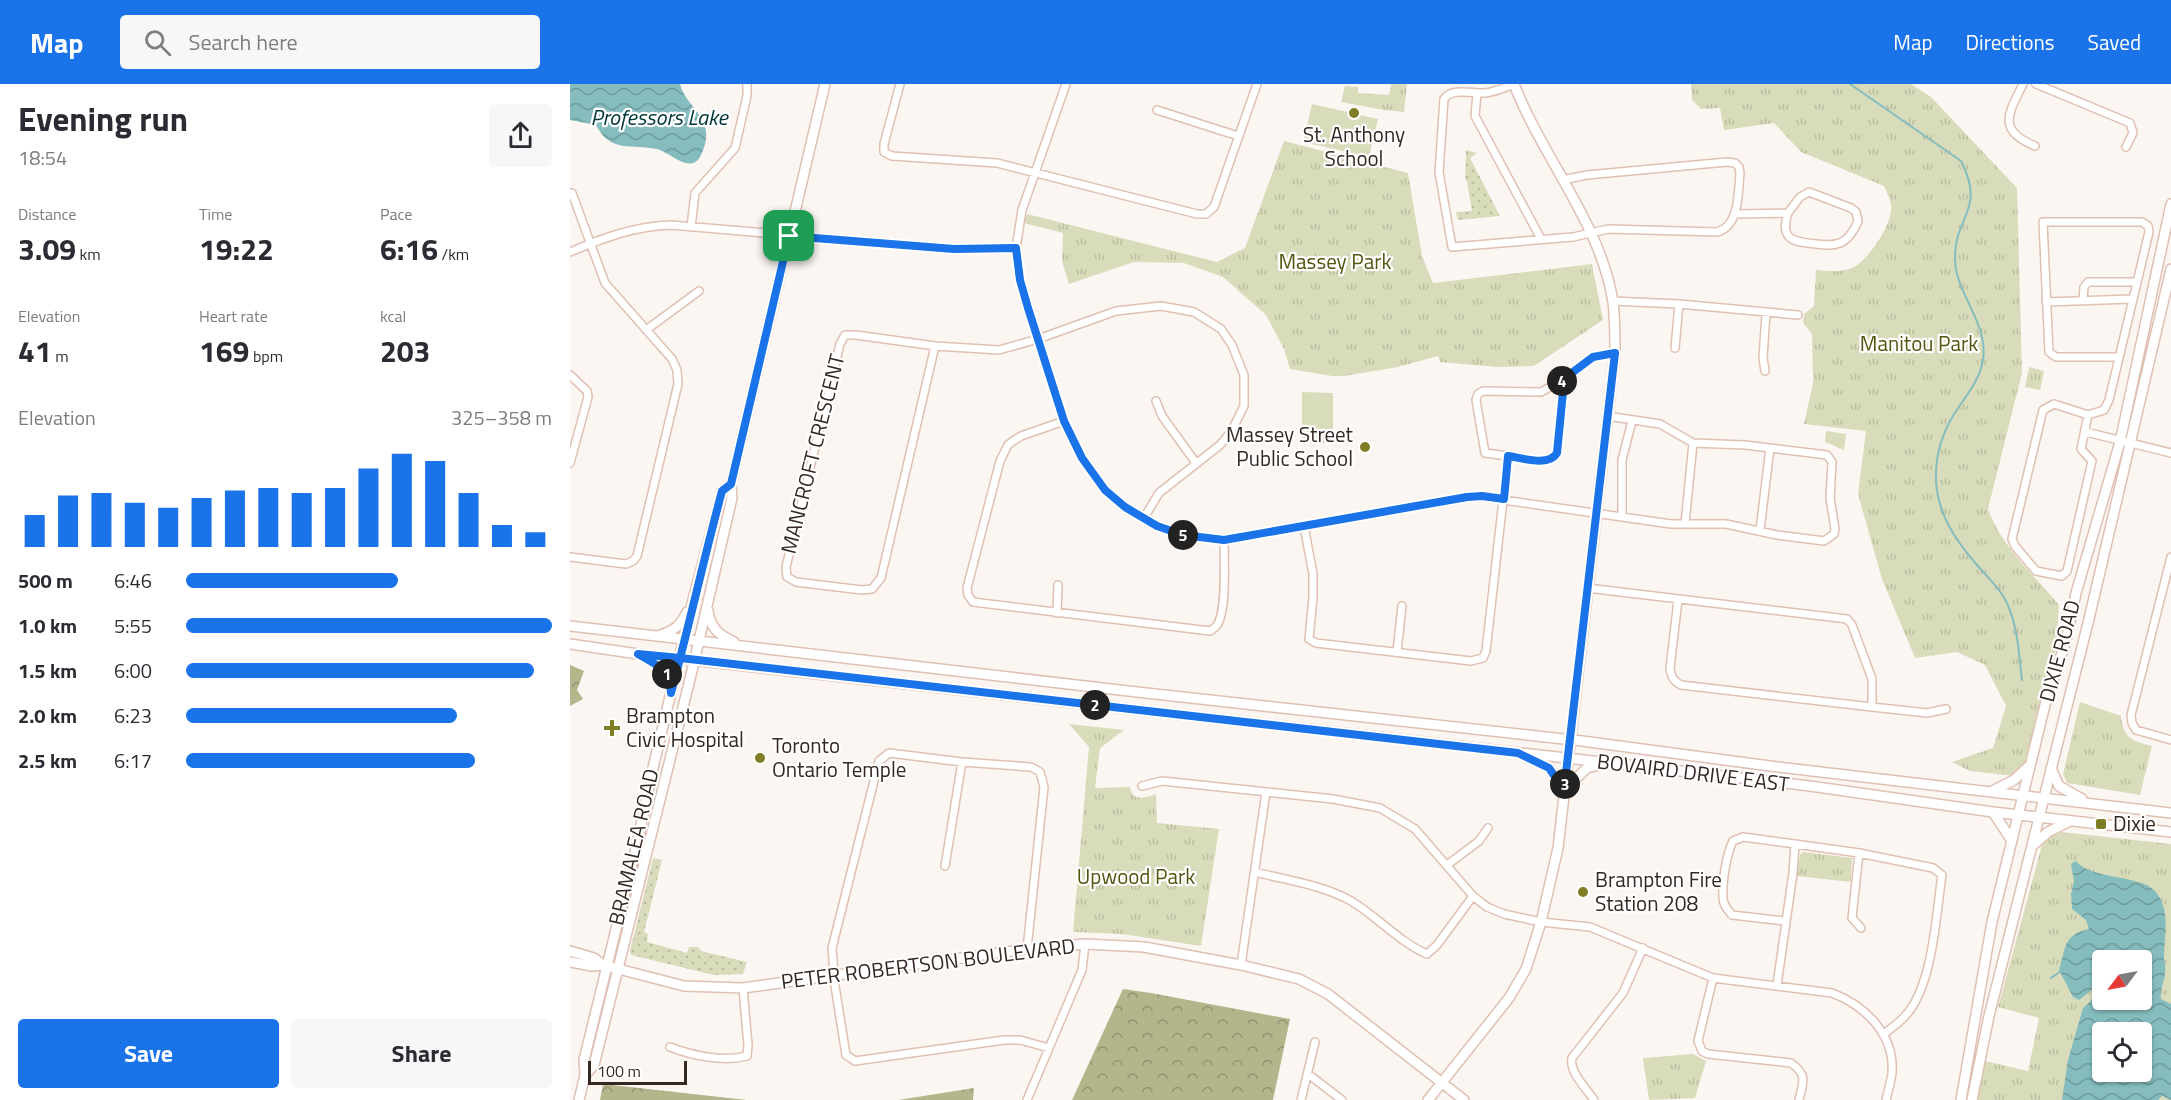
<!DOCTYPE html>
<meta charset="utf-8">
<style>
body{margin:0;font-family:"Titillium Web",sans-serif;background:#f7f7f7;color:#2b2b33;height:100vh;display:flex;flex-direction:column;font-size:22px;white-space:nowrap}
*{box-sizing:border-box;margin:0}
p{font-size:20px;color:#7c7c81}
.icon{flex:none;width:33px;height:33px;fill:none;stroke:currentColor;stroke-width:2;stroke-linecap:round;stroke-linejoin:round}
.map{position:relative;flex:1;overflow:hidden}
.side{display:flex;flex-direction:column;background:#fff;width:570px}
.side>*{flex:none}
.needle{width:39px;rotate:238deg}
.buttons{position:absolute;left:1522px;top:866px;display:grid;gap:12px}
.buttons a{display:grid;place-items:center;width:60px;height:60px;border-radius:6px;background:#fff;box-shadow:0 2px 4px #0004;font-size:30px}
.scale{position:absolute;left:18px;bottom:15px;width:99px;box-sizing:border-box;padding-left:6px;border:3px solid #342823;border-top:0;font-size:16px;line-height:21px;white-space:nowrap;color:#342823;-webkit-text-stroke:4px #fff;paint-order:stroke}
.pin{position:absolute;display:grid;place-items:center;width:51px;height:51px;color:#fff;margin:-26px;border-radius:12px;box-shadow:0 3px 9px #0006}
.km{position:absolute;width:30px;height:30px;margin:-15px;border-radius:50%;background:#222;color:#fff;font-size:16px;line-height:30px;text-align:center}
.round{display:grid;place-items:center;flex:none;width:63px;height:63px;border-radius:6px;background:#f7f7f7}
.overview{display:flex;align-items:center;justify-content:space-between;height:102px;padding:0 18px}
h1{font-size:33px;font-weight:700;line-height:45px}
.metrics{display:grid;grid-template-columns:repeat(3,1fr);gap:9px;height:102px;padding:6px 18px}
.metrics div{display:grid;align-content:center}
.metrics b{font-size:30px;font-weight:700}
.metrics small{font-size:16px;font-weight:400}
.metrics p{font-size:16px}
.chart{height:168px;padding:12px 18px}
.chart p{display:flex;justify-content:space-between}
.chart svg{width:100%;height:108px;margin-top:6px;stroke:#1a73e8;stroke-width:6}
.cta{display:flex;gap:12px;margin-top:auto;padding:12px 18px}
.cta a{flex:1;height:69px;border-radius:6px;background:#1a73e8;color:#fff;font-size:24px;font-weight:700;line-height:69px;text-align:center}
.cta a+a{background:#f7f7f7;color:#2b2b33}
ul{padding:0 18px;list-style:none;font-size:20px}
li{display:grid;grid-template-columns:96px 72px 1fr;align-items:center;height:45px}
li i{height:15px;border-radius:8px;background:#1a73e8}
header{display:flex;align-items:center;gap:36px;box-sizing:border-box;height:84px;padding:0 30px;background:#1a73e8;color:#fff}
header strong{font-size:28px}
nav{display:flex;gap:33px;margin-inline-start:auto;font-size:21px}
.search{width:420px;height:54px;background:#f7f7f7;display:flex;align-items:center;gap:15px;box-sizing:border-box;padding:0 21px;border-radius:6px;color:#7c7c81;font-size:22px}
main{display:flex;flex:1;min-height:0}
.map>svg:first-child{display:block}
.grass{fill:url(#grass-dots)}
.forest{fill:url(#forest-crowns)}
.park{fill:url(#park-tufts);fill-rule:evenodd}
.pitch{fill:#d9dcbb}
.water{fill:url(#water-waves);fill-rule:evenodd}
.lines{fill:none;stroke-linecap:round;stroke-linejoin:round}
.stream{stroke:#85bdbe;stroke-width:2}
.street-casing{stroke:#dfc0b3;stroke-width:10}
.secondary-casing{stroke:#dfc0b3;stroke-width:12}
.street{stroke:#fff;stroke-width:7}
.secondary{stroke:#fff;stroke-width:9}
.route-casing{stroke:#fff;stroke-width:12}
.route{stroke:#1a73e8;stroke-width:8}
.poi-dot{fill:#807d24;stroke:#fff;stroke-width:2}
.labels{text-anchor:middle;stroke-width:4.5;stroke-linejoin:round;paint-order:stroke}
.poi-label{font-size:21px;fill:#342823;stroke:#fff;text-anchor:start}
.park-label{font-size:21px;fill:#54550f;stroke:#fff}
.street-label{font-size:21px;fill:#342823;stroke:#fff}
.water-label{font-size:22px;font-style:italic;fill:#003638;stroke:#fff}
</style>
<header>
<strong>Map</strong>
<div class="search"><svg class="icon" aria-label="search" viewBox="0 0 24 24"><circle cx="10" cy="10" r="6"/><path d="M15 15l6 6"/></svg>Search here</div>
<nav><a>Map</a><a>Directions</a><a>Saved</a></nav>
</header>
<main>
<section class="side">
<div class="overview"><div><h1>Evening run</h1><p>18:54</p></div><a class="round"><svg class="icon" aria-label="share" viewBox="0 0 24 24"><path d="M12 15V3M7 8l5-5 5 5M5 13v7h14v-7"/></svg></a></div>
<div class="metrics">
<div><p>Distance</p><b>3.09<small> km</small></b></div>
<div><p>Time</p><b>19:22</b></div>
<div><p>Pace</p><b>6:16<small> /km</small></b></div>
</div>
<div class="metrics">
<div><p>Elevation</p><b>41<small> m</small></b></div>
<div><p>Heart rate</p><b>169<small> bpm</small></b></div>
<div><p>kcal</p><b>203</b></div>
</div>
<div class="chart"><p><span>Elevation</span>325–358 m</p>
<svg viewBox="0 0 160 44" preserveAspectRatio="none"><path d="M5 44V31M15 44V23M25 44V22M35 44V26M45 44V28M55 44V24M65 44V21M75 44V20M85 44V22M95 44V20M105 44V12M115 44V6M125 44V9M135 44V22M145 44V35M155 44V38"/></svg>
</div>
<ul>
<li><b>500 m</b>6:46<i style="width:58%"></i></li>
<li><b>1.0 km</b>5:55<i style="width:100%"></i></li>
<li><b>1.5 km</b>6:00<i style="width:95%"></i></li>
<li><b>2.0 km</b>6:23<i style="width:74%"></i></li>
<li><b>2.5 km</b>6:17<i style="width:79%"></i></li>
</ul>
<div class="cta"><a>Save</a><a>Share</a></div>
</section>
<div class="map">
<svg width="1601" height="1016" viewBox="0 0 1601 1016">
<defs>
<pattern id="grass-dots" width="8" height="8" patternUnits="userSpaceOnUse" patternTransform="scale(1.5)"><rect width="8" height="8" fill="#d9dcbb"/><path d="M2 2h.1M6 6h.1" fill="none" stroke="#bbbda0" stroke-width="1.8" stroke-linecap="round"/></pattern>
<pattern id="forest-crowns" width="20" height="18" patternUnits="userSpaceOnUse" patternTransform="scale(1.5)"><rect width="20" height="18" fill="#b3b58b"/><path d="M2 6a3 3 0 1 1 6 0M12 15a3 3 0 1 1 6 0" fill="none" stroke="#929371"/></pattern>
<pattern id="park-tufts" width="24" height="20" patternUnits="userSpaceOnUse" patternTransform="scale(1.5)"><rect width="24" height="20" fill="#d9dcbb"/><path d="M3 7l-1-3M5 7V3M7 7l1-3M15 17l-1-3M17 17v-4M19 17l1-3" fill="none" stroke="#bbbda0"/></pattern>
<pattern id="water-waves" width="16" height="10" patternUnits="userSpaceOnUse" patternTransform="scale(1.5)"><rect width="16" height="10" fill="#85bdbe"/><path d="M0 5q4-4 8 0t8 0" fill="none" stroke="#6e9a9a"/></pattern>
</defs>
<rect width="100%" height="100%" fill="#fcf6f3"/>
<path class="grass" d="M896,66l11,3 -7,5 30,58 -42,4 -2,-8 16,-1 -5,-30 -2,-1z
M83,774l9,2 -18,72 4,2 -1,8 40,11 2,-6h9l3,4 46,11 -4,12 -29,1 -83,-20 -1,-4z"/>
<path class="forest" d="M0,581l14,6 -7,19 6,9 -13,7z
M553,905l28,4 139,26 -17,81h-201z
M33,1000l144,16h-147z
M404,1004l-1,12h-75z"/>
<path class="park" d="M821,0h16l-3,28 -20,-2 -43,-8 4,-16 13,1v6l31,2z
M1121,0h220l20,13 86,91 5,185 -34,136c13,37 46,66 71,96l-3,45 -33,127 -53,-6 -18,-9 41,-14 13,-42 -21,-41 -28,-13 -42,6 -33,-79 -24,-85 8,-63 -62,-7 9,-41 -1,-49 -9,-11 1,-9 10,-8 2,-36c12,1 26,3 38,-3 16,-9 40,-45 37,-63 -1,-6 -5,-13 -7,-18l-83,-34 -27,-29 -50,7 -4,-22 -19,1 -9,-9z
M714,57l124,32 14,83 11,27 159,-19 11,56 -69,46 -36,1 -58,-5 -2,-6 -40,11 -54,9h-12l-42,-7 -6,-20 -18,-34 -43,-38 -39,-14 -50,-1 -65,22 -7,-23 1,-28 -39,-10 3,-9 190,48 28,-14z
M1459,283l15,4 -4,19 -15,-3z
M1256,347l20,3 -2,16 -19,-8z
M1510,618l41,14c2,22 11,25 31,30l-12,49 -73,-12 -4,-9z
M499,640l55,6 -24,18 -5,40 35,-1c2,15 16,11 26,7l1,29 62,6 -18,117 -79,-12 -49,-2 16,-185z
M1492,748l109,12v256h-195l9,-39 43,10 11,-53 -41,-11 47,-173zM1533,876h39v39h-39zM1533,948h39v39h-39z
M1233,768l49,6 -1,24 -54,-6 3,-21z
M1123,970l13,7 -11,37 -46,2 -6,-42z"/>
<path class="pitch" d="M742,20l66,15 -9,38 -66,-15z
M732,308l31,1v50h-31z"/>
<path class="water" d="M0,0h110c4,18 25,30 26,48 1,9 -2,16 -5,23 -10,21 -31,-3 -44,-6 -26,-5 -47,4 -61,-24l-26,-5z
M1506,777c14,19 65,13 80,31 15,20 8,42 8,66 0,5 2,9 1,14 0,10 -6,17 -4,27l10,5v96l-9,-4 -4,4h-96l6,-40 15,-52 20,-18v9h39v-39h-39v21l-24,19 -6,-3 -14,-27c7,-23 4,-35 30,-41l-3,-9 -14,-11 -1,-15 3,-13 -3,-17zM1533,948h39v39h-39z"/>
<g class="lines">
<path class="stream" d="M1280,0l111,77c25,49 -6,54 -6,96 -1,37 37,68 27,108 -5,20 -19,34 -29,51 -12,20 -18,42 -17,65 2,33 19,59 41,84 11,13 26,26 32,43 9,22 10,48 13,72
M1481,894l10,-7"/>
<defs>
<path id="street" d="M330,0l-16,60v8l8,4 105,7 200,51h9l8,-7 43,-123
M496,0l-44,126 -6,38 4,33 44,140 18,37 23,32 20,17 32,19 26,9 41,5 243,-43h15l189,27h55l51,11 47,6 10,-7 1,-5 -5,-31 2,-36 -5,-7 -82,-10 -52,-2 -33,-19 -53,-8
M944,0c-10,4 -19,8 -29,9 -12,1 -33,-6 -41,6l-5,73 13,75 121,-10 35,-8 109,3c23,-6 21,-40 23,-59l-1,-6 -4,-4 -8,-1 -140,13 -25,5
M1453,0c-14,29 -27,46 12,62
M1466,0l94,39 3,10 -7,14
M907,9l-2,23 66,123
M587,26l81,26
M1165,130l53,-1c-9,27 6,29 28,31 8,1 16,2 24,-1 8,-3 15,-14 18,-22l-2,-9 -5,-4 -42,-16 -9,5 -12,16
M121,143l4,-34 40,-45 12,-52v-12
M0,168c33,-14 65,-26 101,-27l283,24 62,-1
M1513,216l1,-13 4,-5h48
M1042,217l67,3 119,11
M1476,218l86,-3
M76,246l53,-39
M365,262l-54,232 -9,11 -10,1 -66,-8 -9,-5 -1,-10 54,-223 5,-9h11l79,11 64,4 39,-11 78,-28 45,-5 33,6 27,17 11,16 12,30v31l-13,26 -11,13 -61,48 -15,25
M1105,264l4,-44
M1195,287l-2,-13 3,-45
M0,291l17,16 1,6 -18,66
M586,317l6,15 34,47
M1484,320l34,11 -7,34 11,12 -25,110 -5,5 -26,-5 -21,-25 -3,-7 31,-129z
M1518,331l16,-5 5,-10 40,-168 -1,-6 -6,-4h-99l6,130 7,5h63
M494,337l-43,15 -8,5 -5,4 -8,16 -33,127 1,7 5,7 237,29c3,-2 6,-4 7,-6 10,-14 7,-67 7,-85
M1516,348l85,21
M938,372c14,2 41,11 49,-3l6,-61 -2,-11
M1052,432v-56l10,-39
M1115,440l8,-81
M734,442l9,48v23l-4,42 7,4 155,18 12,-3 3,-7 22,-195 -23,-3 -9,-53 2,-6 5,-3 58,1 20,-11 32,-24 22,-4
M1190,446l10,-82
M0,473l56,7 7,-3 4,-5 41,-172 -1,-14 -5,-11 -67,-76 -33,-90
M1601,473l-40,158 1,8 4,7 35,10
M1017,504l260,31 5,6 20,54v28l55,6 19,-4
M1108,516l-8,68c1,8 3,13 11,17l191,22
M487,529l1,-28
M827,568l5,-46
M572,702l20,-5 171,18 47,9 35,21 58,67 14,11 17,7 37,8 49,5 123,51 119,15c32,12 63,41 60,80 -1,9 -4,18 -6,27
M1225,760l64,9 74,15 9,7c-6,39 -9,112 -37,141 -6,7 -14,12 -21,18
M1289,769l-7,65 9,10
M877,781l32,-24 9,-13
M375,782l17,-104
M685,788c31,8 68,13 96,29 27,16 48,41 76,53l10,-9 36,-49
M457,865l17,-162 -4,-15 -9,-5 -69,-5 -73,-9 -10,8 -47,187 3,38 11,69 9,6 149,-21h16l29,8
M671,881l25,-173
M1143,894l-15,63 4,10 6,3 83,9c17,12 12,19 8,37
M1207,901l16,-112 2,-29 -52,-7 -10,4c-7,14 -11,42 -10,57 0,7 5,12 9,17l53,6
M100,963c23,9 54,15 77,9l1,-11 -5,-57
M738,990l34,26
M457,1016l55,-130 3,-26
M731,1016l14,-58
M1024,1016c-8,-12 -25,-28 -22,-42l51,-65 20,-45"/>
<path id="secondary" d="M138,527c3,18 11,24 26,31
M0,542l567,66 445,49 188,25 401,47
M90,551c14,-4 21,-10 27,-23
M0,560l68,10 973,109 199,23 183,26 178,20
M71,571c13,8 29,15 30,32
M958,673l21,11 15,22
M1481,684l8,18 23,13
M994,706l23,-22 16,-4
M1422,707l22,-11 15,-14
M1423,728l19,29
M1462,762l16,-14 22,-11
M0,867l24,7 9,7
M0,878l22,4 11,-1 81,21 59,2 284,-39 58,-5 59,3 97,18 58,14 29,15 136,106
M15,991l9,-10 97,-390 41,-177 -1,-14 94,-400
M9,1016l6,-25 -1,-15 55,-225 13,-63 42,-176 28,-105 9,-7
M858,1016l81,-102 17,-29 15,-47 17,-74 57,-495c0,-17 0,-34 -2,-51 -12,-78 -71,-145 -99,-218
M1391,1016l31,-178 53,-217 21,-64 10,-48 44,-151 51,-238
M1402,1016l17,-84 99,-393 83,-354"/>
</defs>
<use href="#street" class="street-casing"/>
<use href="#secondary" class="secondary-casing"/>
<use href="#street" class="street"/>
<use href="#secondary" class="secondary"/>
</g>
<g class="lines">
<defs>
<path id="route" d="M219,152l-58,248 -9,7c-18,67 -33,135 -51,202 -1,-24 -14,-28 -33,-39l42,4 838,95 31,15 15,22 51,-437 -22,4 -32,24 2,11 -6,61c-8,14 -35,5 -49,3l-4,43 -22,-3 -15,1 -243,43 -41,-5 -26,-9 -32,-19 -20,-17 -23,-32 -18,-37 -36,-113 -8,-28 -4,-32 -62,1 -165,-13"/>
</defs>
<use href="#route" class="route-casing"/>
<use href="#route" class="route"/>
</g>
<g class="poi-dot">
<circle cx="784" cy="29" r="6"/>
<circle cx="795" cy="363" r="6"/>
<path d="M39 635h6v6h6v6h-6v6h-6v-6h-6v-6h6z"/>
<circle cx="190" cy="674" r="6"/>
<rect x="1525" y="734" width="12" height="12" rx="3"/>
<circle cx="1013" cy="808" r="6"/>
</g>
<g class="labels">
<g class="poi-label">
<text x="784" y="58" text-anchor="middle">St. Anthony<tspan x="784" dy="24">School</tspan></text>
<text x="783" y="358" text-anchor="end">Massey Street<tspan x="783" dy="24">Public School</tspan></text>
<text x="56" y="639">Brampton<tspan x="56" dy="24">Civic Hospital</tspan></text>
<text x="202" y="669">Toronto<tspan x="202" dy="24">Ontario Temple</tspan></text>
<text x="1543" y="747">Dixie</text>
<text x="1025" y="803">Brampton Fire<tspan x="1025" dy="24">Station 208</tspan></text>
</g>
<g class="park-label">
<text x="765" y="185">Massey Park</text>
<text x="1349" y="267">Manitou Park</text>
<text x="566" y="800">Upwood Park</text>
</g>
<g class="street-label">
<text transform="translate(243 370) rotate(-76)" y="7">MANCROFT CRESCENT</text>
<text transform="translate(1490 567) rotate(-75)" y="7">DIXIE ROAD</text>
<text transform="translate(1123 689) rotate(7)" y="7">BOVAIRD DRIVE EAST</text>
<text transform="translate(64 763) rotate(-77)" y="7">BRAMALEA ROAD</text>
<text transform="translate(358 880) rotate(-7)" y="7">PETER ROBERTSON BOULEVARD</text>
</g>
<g class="water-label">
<text x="89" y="41">Professors Lake</text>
</g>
</g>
</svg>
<div class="buttons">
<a><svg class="needle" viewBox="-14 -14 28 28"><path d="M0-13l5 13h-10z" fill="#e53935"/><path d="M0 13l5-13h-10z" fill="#7c7c81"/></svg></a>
<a><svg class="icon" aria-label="locate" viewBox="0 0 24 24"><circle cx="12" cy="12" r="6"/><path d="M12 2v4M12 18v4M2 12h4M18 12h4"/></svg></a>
</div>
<div class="scale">100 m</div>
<div class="pin" style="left:219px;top:152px;background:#1e9e55"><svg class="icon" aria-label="arrive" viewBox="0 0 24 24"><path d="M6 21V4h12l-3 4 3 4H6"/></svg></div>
<b class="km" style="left:97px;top:590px">1</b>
<b class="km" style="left:525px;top:621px">2</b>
<b class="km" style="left:995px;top:700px">3</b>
<b class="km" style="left:992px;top:297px">4</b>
<b class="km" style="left:613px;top:451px">5</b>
</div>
</main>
